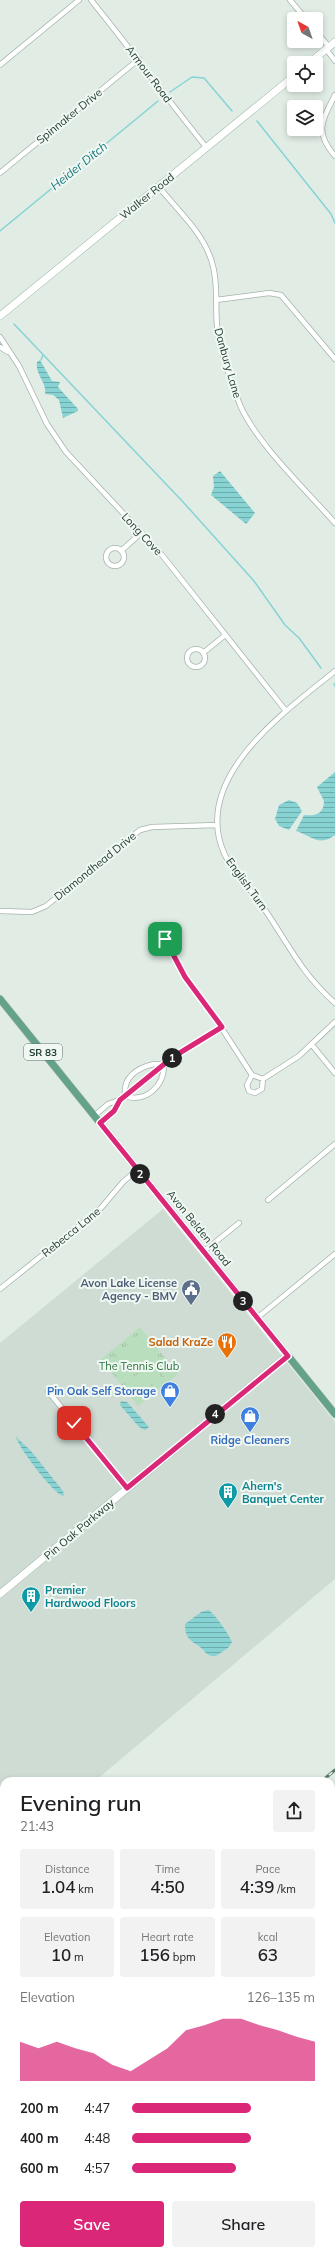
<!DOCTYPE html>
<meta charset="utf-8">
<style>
body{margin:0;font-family:Mulish,sans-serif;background:#f2f2f2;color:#202124;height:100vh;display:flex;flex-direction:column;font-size:15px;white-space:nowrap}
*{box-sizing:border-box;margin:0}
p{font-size:13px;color:#757577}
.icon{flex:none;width:22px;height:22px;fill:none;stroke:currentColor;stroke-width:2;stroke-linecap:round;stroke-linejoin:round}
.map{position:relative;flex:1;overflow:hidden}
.details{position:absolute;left:0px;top:1777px;width:335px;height:478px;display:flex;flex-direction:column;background:#fff;border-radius:12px 12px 0 0;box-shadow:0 2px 6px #0003}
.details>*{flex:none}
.needle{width:26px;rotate:320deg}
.controls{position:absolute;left:287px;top:12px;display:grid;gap:8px}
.controls a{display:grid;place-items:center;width:36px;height:36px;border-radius:4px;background:#fff;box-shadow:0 2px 6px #0003;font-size:20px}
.pin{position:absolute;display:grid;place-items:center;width:34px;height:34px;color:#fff;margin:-17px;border-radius:8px;box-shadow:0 2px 6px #0006}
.km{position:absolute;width:20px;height:20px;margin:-10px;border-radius:50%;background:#222;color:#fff;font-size:11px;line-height:20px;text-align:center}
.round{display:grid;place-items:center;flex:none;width:42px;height:42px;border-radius:4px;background:#f2f2f2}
.summary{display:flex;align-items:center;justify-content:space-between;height:68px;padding:0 20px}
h1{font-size:22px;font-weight:600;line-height:30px}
.metrics{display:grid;grid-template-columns:repeat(3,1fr);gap:6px;height:68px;padding:4px 20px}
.metrics div{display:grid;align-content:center;border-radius:4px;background:#f2f2f2;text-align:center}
.metrics b{font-size:17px;font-weight:600}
.metrics small{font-size:11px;font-weight:400}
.metrics p{font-size:11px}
.chart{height:112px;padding:8px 20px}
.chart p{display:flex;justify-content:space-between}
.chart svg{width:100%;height:72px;margin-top:4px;fill:#db2777;opacity:.7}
.button{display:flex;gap:8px;margin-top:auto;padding:8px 20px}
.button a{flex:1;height:46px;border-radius:4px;background:#db2777;color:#fff;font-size:16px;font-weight:600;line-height:46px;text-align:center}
.button a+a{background:#f2f2f2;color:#202124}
ul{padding:0 20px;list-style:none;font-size:13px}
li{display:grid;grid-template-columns:64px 48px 1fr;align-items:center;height:30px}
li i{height:10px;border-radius:5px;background:#db2777}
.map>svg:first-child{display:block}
.built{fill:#cfdcd4}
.park{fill:url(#park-tufts)}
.pitch{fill:#b9debd}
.water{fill:url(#water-rules)}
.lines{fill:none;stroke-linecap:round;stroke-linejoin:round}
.stream{stroke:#87d3d3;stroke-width:1.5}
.street-casing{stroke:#a4b4ab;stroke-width:6}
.secondary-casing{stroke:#9fb8ab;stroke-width:8}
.primary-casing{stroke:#c1c9c5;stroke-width:8}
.street{stroke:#fff;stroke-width:4.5}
.secondary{stroke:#fff;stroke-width:7}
.primary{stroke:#64a389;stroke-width:7}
.rail-casing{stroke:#5b796c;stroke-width:3}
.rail{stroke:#f1f8f4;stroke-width:1.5;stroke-dasharray:4.5;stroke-linecap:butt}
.route-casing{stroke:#fff;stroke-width:8}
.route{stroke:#db2777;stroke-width:5}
.labels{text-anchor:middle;stroke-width:4;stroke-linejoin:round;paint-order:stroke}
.shield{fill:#f1f8f4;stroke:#5f756c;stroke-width:1}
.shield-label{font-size:10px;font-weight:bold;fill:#213d31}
.street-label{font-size:11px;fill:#213d31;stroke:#f1f8f4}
.service-label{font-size:11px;font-weight:bold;fill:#4e5e75;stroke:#f1f8f4;text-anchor:end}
.food-label{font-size:11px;font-weight:bold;fill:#c56008;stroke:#f1f8f4;text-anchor:end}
.park-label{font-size:11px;fill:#29753b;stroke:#f1f8f4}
.shop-label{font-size:11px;font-weight:bold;fill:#366cbe;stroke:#f1f8f4;text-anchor:end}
.culture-label{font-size:11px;font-weight:bold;fill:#0d838f;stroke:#f1f8f4;text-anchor:start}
.water-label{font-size:12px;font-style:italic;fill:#19797b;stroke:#f1f8f4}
</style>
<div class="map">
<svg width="335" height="2255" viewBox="0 0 335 2255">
<defs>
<pattern id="park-tufts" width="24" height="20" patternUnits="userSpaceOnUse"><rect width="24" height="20" fill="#b9debd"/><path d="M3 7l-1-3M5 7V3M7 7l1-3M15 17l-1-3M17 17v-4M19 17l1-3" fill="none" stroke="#9fbfa3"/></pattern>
<pattern id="water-rules" width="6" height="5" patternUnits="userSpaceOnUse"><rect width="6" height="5" fill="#87d3d3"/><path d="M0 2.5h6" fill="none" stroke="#6eacac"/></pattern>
</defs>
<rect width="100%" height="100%" fill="#e1ece5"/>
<path class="built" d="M163,1209l172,213v157l-240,202h-91v76l-4,4v-518z"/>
<path class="park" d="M140,1327l38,47 -40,32 -37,-47z"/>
<path class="pitch" d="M141,1333l12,16 -7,5 -12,-15z
M132,1341l12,15 -7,6 -12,-15z
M122,1348l12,16 -7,5 -12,-15z
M113,1356l12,15 -7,6 -12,-15z
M160,1357l12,15 -7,6 -12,-16z
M151,1364l12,15 -7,6 -12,-15z
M141,1372l12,15 -7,6 -12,-16z
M132,1379l12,15 -7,6 -12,-15z"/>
<path class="water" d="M40,360l12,21 8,1 -2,5 20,22v2l-15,7 -4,-18 -6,-5 -8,-1c2,-12 -10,-19 -8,-32z
M220,471l35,42 -8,10 -1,1 -35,-29 3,-8 -1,-11z
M335,772v63c-16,12 -23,1 -39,-4l8,-16c10,1 20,0 20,-14l-7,-14z
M289,800l8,3 5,8 -13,19 -10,-4 -4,-7 4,-14z
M121,1401l6,1 22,25 -4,3 -6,-3 -19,-22z
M16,1437l15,14 32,40 1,5c-9,0 -46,-49 -48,-59z
M208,1610c6,2 22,26 24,32l-4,6 -12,8c-9,1 -10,-4 -16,-9 -10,-7 -15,-9 -15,-23l16,-12z"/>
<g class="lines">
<path class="stream" d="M170,92l22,-15 12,1 28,33
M257,121l74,93 4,9
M0,231l158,-130
M14,324l170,179 70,78 31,44 14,13 22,30
M41,360l2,-5
M334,684l1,2
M331,2114l4,-3
M0,2125l4,5
M199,2255l5,-4"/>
<defs>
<path id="street" d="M91,0c39,48 76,99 115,147
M290,0l16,19
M316,31l13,16
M326,49l9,12
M0,65l79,-65
M335,95c-13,26 -21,37 0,61
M0,173l139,-114
M158,186c17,21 41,43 51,68 10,23 6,49 8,72 2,22 15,59 23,79 17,39 66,85 95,118
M216,300l53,-7 12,2 54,64
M0,337l19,29 28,58 19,28 96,103 124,156
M0,347l8,5
M106 557a9 9 0 1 1 18 0a9 9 0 1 1-18 0Z
M121,551l20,-18
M187 658a9 9 0 1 1 18 0a9 9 0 1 1-18 0Z
M203,653l21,-17
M335,671c-49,40 -144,106 -111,182 9,20 27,36 39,54 25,36 37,65 72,96
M0,911l32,1 14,-6 94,-76 12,-3 65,-2
M165,939l20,38 23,30 44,68 11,4 36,-23 36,-34
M312,1045l23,28
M154,1064l10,1c0,21 -18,38 -39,31 -2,-19 12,-28 29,-32z
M252,1075l-5,10 2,6 6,2 7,-4 1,-10
M94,1116l14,-12 11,-4 54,-43 49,-30
M100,1123l14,-12 5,-11
M268,1200l67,-56
M203,1252l36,-29
M0,1289l101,-81 22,-26 14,-12
M257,1318l78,-64
M48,1391l79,97"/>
<path id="secondary" d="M309,63l26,-21
M0,316l294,-240
M0,1594l287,-238"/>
<path id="primary" d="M0,999l335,415"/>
</defs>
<use href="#street" class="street-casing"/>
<use href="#secondary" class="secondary-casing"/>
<use href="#primary" class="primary-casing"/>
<use href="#street" class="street"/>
<use href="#secondary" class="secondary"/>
<use href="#primary" class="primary"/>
<defs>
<path id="rail" d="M322,1781l13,-11
M0,2045l4,-3"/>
</defs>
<use href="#rail" class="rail-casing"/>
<use href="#rail" class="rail"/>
</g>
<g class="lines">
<defs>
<path id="route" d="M74,1423l53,65 161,-132 -188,-233 14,-12 6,-11 53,-43 49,-30 -37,-50 -20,-38"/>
</defs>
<use href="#route" class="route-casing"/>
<use href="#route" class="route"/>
</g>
<defs>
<symbol id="civic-pin" viewBox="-11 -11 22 30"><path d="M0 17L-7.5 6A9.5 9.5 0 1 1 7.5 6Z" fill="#5c6f8a" stroke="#f1f8f4"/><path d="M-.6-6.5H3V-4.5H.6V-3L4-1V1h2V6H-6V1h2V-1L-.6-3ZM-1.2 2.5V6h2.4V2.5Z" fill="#fff"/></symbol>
<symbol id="restaurant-pin" viewBox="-11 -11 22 30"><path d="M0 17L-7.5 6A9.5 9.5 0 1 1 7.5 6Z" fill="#e8710a" stroke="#f1f8f4"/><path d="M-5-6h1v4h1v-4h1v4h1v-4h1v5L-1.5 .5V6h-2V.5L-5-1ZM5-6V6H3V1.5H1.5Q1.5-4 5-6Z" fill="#fff"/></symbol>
<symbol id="shop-pin" viewBox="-11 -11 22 30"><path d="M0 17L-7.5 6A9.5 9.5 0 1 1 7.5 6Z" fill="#3f7fe0" stroke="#f1f8f4"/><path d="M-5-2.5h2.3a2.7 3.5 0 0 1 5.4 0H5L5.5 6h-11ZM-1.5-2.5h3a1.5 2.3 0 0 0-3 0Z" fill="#fff"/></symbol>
<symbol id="building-pin" viewBox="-11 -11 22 30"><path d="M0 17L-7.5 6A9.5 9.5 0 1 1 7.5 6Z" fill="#0f9aa8" stroke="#f1f8f4"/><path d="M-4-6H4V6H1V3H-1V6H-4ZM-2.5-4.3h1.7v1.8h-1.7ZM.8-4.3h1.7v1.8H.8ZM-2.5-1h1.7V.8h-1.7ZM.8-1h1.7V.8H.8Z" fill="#fff"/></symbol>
</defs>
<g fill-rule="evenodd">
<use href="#civic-pin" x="180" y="1278" width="22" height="30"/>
<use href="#restaurant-pin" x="216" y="1331" width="22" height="30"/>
<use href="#shop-pin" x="159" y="1380" width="22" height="30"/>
<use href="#shop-pin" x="239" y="1405" width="22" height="30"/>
<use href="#building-pin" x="217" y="1481" width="22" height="30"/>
<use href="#building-pin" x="20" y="1585" width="22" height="30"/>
</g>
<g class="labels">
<rect class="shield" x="24" y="1044" width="38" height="16" rx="3"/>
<g class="shield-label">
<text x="43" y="1056">SR 83</text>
</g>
<g class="street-label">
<text transform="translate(149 74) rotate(53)" y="4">Armour Road</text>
<text transform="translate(69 116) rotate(-39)" y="4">Spinnaker Drive</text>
<text transform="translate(147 196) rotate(-39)" y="4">Walker Road</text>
<text transform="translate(228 363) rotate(74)" y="4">Danbury Lane</text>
<text transform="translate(142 534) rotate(47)" y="4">Long Cove</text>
<text transform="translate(95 866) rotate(-39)" y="4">Diamondhead Drive</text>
<text transform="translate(247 884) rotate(54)" y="4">English Turn</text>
<text transform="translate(199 1228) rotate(51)" y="4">Avon Belden Road</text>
<text transform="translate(71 1232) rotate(-39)" y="4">Rebecca Lane</text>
<text transform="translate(79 1529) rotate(-40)" y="4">Pin Oak Parkway</text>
</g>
<g class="service-label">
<text x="177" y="1287">Avon Lake License<tspan x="177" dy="13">Agency - BMV</tspan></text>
</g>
<g class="food-label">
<text x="213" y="1346">Salad KraZe</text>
</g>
<g class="park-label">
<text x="139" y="1370">The Tennis Club</text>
</g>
<g class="shop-label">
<text x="156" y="1395">Pin Oak Self Storage</text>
<text x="250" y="1444" text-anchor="middle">Ridge Cleaners</text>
</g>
<g class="culture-label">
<text x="242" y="1490">Ahern's<tspan x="242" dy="13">Banquet Center</tspan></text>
<text x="45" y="1594">Premier<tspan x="45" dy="13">Hardwood Floors</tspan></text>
</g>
<g class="water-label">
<text transform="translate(79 166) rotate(-39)" y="4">Heider Ditch</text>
</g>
</g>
</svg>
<div class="controls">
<a><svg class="needle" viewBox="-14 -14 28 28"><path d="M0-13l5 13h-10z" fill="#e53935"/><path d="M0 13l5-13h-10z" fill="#757577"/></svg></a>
<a><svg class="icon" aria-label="locate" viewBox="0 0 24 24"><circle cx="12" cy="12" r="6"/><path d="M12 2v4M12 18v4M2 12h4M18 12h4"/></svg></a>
<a><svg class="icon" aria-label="layers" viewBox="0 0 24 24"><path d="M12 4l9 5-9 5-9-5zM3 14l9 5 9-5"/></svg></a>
</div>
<div class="pin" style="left:165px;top:939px;background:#1e9e55"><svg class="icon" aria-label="arrive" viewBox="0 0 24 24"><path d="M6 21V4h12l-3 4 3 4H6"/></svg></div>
<div class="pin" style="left:74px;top:1423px;background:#d93025"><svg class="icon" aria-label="check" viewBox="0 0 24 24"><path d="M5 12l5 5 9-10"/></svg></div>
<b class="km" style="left:172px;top:1058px">1</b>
<b class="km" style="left:140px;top:1174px">2</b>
<b class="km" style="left:243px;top:1301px">3</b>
<b class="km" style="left:215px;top:1414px">4</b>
<section class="details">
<div class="summary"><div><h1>Evening run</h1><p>21:43</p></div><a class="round"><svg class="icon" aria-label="share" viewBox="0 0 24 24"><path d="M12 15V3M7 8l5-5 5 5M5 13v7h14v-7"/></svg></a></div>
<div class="metrics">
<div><p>Distance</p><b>1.04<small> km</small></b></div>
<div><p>Time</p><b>4:50</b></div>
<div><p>Pace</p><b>4:39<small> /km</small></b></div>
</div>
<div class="metrics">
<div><p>Elevation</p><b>10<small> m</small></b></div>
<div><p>Heart rate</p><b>156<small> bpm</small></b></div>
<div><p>kcal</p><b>63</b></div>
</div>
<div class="chart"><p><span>Elevation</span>126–135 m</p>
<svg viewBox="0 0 160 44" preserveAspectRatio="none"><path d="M0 44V20L10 24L20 20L30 24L40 27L50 34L60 38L70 31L80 24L90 13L100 10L110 6L120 6L130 10L140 13L150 17L160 20V44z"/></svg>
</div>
<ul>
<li><b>200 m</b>4:47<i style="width:65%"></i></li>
<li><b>400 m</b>4:48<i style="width:65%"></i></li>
<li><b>600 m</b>4:57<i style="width:57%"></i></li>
</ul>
<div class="button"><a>Save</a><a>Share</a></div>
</section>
</div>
